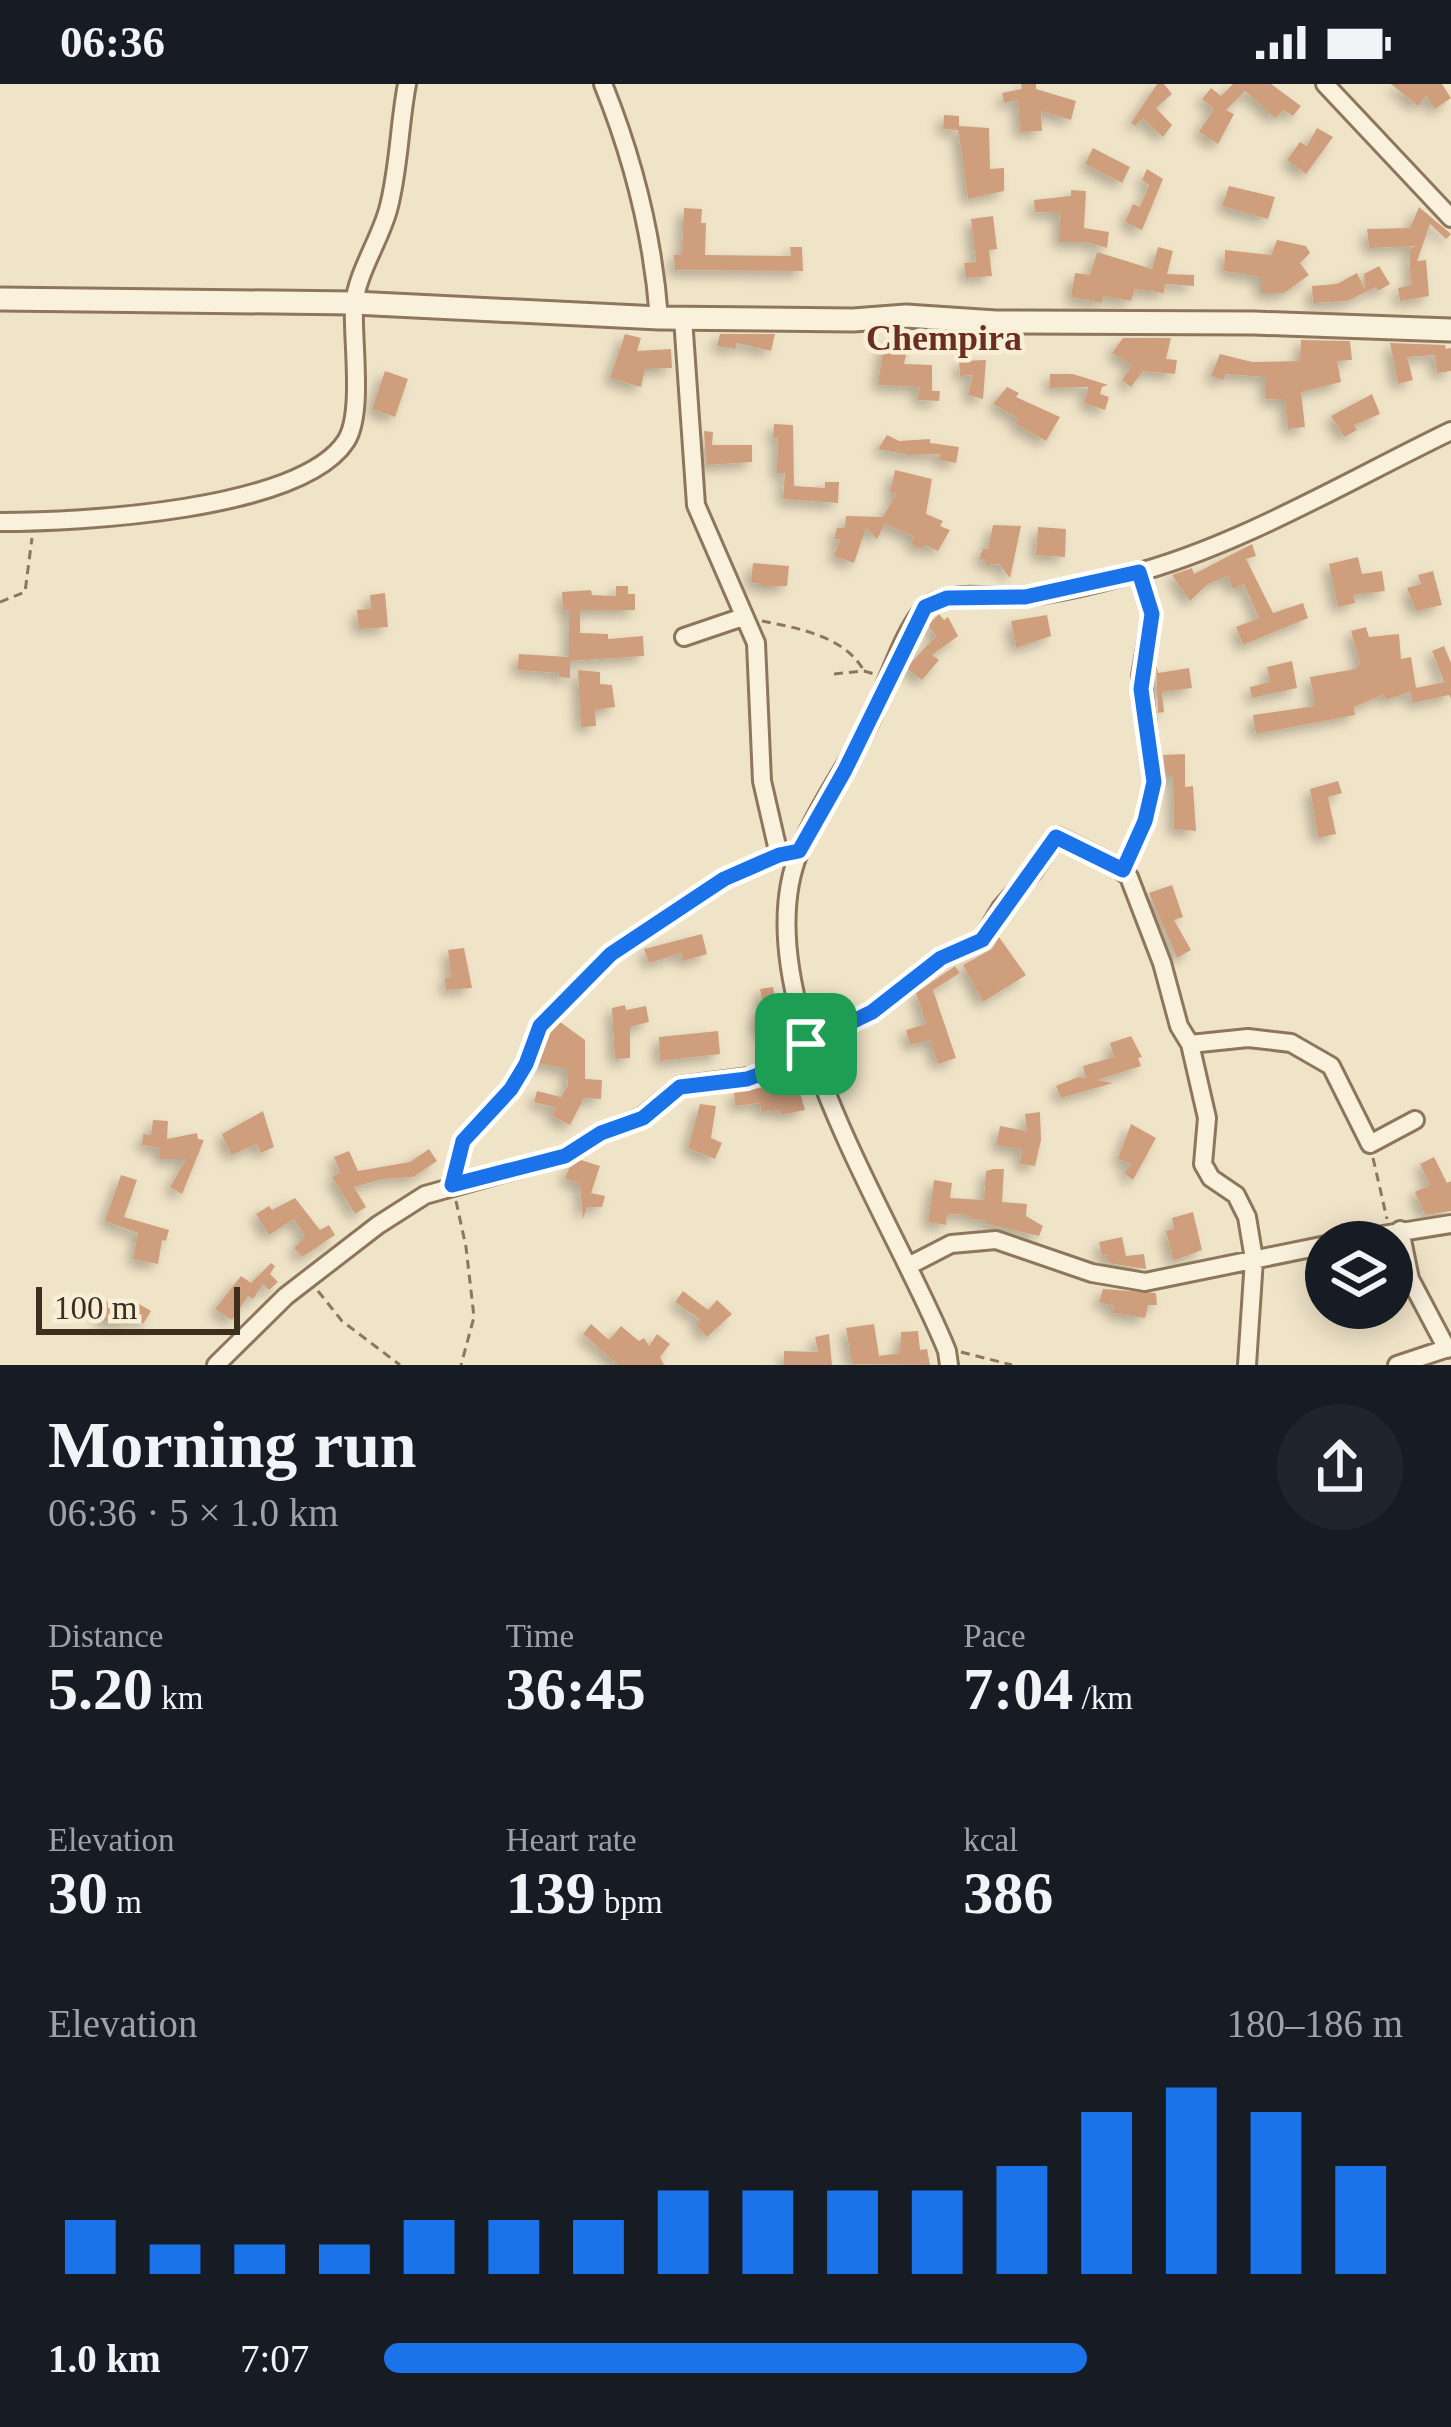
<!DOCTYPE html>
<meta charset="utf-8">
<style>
body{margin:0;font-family:"Times New Roman",serif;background:#20242c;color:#f1f3f6;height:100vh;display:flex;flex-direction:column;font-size:45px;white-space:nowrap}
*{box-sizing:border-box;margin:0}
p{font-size:39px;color:#9ea1a6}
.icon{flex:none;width:66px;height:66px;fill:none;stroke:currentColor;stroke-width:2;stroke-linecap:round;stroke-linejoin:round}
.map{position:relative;height:1281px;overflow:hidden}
.side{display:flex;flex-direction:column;background:#171b24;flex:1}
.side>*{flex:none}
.fabs{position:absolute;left:1305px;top:1137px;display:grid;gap:24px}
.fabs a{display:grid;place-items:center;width:108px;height:108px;border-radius:50%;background:#171b24;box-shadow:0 6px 30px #0003;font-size:60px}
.scale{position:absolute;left:36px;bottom:30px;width:204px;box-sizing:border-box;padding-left:12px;border:6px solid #3d2e20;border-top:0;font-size:33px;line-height:42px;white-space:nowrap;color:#3d2e20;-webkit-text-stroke:9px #f7eed8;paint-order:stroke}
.pin{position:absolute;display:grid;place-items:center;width:102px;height:102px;color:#fff;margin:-51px;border-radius:24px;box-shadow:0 6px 18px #0006}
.round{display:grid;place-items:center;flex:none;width:126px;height:126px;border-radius:63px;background:#20242c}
.overview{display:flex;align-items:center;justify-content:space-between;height:204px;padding:0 48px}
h1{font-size:66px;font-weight:700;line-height:90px}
.metrics{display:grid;grid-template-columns:repeat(3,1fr);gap:18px;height:204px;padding:12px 48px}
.metrics div{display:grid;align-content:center}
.metrics b{font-size:60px;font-weight:700}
.metrics small{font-size:33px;font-weight:400}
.metrics p{font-size:33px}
.chart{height:336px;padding:24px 48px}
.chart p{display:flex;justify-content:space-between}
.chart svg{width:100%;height:216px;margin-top:12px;stroke:#1a73e8;stroke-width:6}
ul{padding:0 48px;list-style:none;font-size:39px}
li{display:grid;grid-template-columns:192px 144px 1fr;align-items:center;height:90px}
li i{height:30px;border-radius:15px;background:#1a73e8}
.status{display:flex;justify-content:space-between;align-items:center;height:84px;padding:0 60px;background:#171b24;direction:ltr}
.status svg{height:33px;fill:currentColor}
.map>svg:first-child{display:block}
.building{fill:#cf9f7d;filter:url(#shadow)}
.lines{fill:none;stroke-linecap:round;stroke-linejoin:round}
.minor-casing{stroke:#8d765c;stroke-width:22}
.tertiary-casing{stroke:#8d765c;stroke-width:27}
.path{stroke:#8d765c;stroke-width:3;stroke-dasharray:9 6;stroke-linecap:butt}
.minor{stroke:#faf1dc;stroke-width:16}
.tertiary{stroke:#faf1dc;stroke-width:21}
.route-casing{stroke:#fff;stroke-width:24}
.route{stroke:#1a73e8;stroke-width:15}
.labels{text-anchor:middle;stroke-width:9;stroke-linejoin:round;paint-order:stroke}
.quarter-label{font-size:36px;font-weight:bold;fill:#6b2e1e;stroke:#f7eed8}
</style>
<div class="status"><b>06:36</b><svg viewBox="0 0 49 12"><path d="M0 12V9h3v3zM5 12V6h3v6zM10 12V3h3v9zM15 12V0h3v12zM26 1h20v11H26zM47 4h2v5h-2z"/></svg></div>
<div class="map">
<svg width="1451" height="1281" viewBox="0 0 1451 1281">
<defs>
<filter id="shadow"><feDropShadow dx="-6" dy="6" stdDeviation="6" flood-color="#0004"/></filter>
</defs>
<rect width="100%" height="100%" fill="#f0e4c8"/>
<path class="building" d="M1021,0h15v5l40,12 -5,19 -30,-9 1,20 -22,1 -2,-32 -14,3 -2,-10 20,-4z
M1157,0h7l8,10 -16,14 16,17 -9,12 -20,-18 -8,7 -4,-3z
M1233,0h38l30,22 -8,10 -9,-6 -9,8 -30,-27 -19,19 8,4 -16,30 -19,-12 15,-23 -12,-10 9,-11 10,8z
M1391,0h51l9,14 -16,11 -9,-13 -8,10z
M944,31l15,1v10l30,2 1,41 14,-1v23l-36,8 -10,-69 -15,-1z
M1317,44l16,9 -27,37 -19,-14 13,-18 7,4z
M1093,64l37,19 -8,16 -37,-19z
M1147,85l16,10 -21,51 -17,-8 8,-18 7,3 9,-22 -7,-5z
M1229,102l46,11 -7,22 -46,-13z
M1071,106l15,1 -2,37 25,4 -2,16 -21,-6h-27l1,-29 -25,-1 -1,-12 37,-4z
M1419,123l32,27 -5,5 -16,-15 -13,37 9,-1 3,36 -29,5 -2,-13 13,-3 -2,-36 7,-3 -47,2 -2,-19 43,-1z
M684,124l18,1 -1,14h5l-1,32 86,1 -1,-9h12l1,24 -128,-1 -1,-15 8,-1z
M993,132l4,33 -8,1 3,26 -26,2 -2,-15 12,-1 -5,-43z
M1277,156l29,6 4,7 -10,10 9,12 -25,18h-23v-16l-37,-6 1,-21 46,5z
M1158,163l15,4 -6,23 27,1v11l-29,-2 -1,9 -29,-4 -4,12 -28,-5 -1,7 -31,-6 4,-24 15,2 7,-23 55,17z
M1379,182l11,18 -12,7 -2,-4 -29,14 -34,2 -1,-17 25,-2 20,-11 8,17 -1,-16z
M911,247l-7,33 28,1v26h8l-1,10 -21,-1 1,-13 -41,-2 6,-43 11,2 2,-12z
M625,250l16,4 -4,13 34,-2 1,19 -27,1 -4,18 -31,-9z
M720,250h55l-4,17 -34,-8 -2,6 -18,-3z
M1123,254h48l-5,21 11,1 -2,14 -32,-3 -12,16 -9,-7 10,-15 -20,-12z
M1301,256l49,1 2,19 -15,1 4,21 -40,10 4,35 -17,2 -3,-29 -19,-1v-22l-40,-3 -3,6 -12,-4 9,-22 32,8 48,-1z
M1390,259l55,2 1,4 5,-1v23l-14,2 -2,-18 -28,2 6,23 -15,4z
M986,276l-3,39 -15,-4 5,-20 -13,1 -1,-15z
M385,287l23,8 -13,38 -23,-8z
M1050,290h23l35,11 -6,2 -2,7 9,3 -4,13 -21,-7 4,-16 -38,1z
M1007,303l12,6 -3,4 44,20 -14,24 -31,-17 3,-6 -25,-14z
M1372,310l8,20 -26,11 3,5 -13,7 -13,-21z
M774,340l19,1 1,61 31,2v-6h14l-1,21 -55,-4 2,-26h-8l1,-36h-5z
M704,347l9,1 -1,13h40v17l-46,3z
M887,351l12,6 31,-2v4l29,4 -3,16 -17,-3 1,-6 -32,1 -30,-6z
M895,386l37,9 -6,35 17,7 -3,5 10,4 -12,21 -13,-6 -4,4 -10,-5 3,-7 -29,-13 -8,15 -11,-11 -12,35 -20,-7 6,-16 -6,-1 3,-11h8l1,-12 37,1 13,-23 -6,-2z
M993,441l28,1 -11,52 -11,-14 -13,1v-6h-7l4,-11 5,1z
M1038,443l28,2 -1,28 -29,-2z
M1252,460l4,12 -10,3 27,54 30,-10 5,15 -65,27 -7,-18 23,-9 -15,-34 -11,5 -5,-13 -20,8 -18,17 -18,-26 20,-7 2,6z
M1358,473l4,17 20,-3 3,20 -32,4 2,8 -17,4 -9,-43z
M753,479l36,3 -2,20 -24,1v-3l-12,-1z
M1433,487l9,34 -26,6 -9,-23 14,-4 -3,-9z
M616,502h12v8h7v16h-55v23l28,1v5l35,-3 1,20 -74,5v17l-11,-1v-4l-42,-3 2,-16 50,3v-47l-6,1 -1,-19 29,-2 1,5 24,1z
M385,509l3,34 -29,2 -2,-19 14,-1 -1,-14z
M939,530l5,6 4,-3 10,19 -26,19 7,5 -17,20 -16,-12 30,-32 -8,-11z
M1047,531l4,21 -35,12 -5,-27z
M1366,543l3,10 30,-3 2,25 10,-2 5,31 28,-6 -12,-31 12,-5 7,17v36l-2,-4 -36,8 -3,-11 -25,8 -1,-6 -30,13 1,8 -99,19 -3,-19 62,-9 -5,-29 45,-8 5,-5 -9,-33z
M1292,577l5,27 -45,10 -2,-11 20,-5 -3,-15z
M1156,580l2,9 31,-5 3,20 -30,4 2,20 -6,1z
M578,586l22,2v12l12,1 3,22 -20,3 1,16 -15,1z
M1185,670v33l8,-1 3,45 -22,-2 -1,-53h-7l-3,-21z
M1338,697l4,12 -14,4 8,37 -18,4 -8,-49z
M1172,801l11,32 -9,3 17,30 -14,8 -28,-65z
M702,850l5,20 -24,7 -2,-8 -32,10 -5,-14z
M999,853l27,38 -43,27 -20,-37 29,-16z
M464,864l8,40 -26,2 -1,-12 6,-1 -3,-27z
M955,882l5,7 -27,17 23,68 -18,6 -8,-24 -20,5 -4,-15 20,-6 -10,-31z
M773,903l3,14 8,-1 7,28 -31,5 -3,-20 7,-1 -4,-23z
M625,921l1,5 20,-4 3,16 -19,5v31l-15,1 -3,-51z
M556,935l29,21v39l17,1 -1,19 -17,-1 -14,27 -18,-9 4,-8 -22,-6 3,-11 24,6 7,-12 -1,-16 -34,-7 4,-26z
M718,947l2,23 -60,7 -1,-24z
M1131,952l11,21 -4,1 3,8 -44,14 16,3 -52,15 -5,-12 22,-9 8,1 -3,-12 31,-9 -4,-14z
M794,989l11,37 -24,5 -1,-5 -19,2 -1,-9 -25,3 -1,-14 46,-7 -1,-3z
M700,1020l16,2 -5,32 11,5 -7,16 -27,-11z
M263,1027l11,36 -13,6 -4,-9 -26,11 -9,-21z
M1040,1028l1,28 -6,26 -15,-2 2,-14 -26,-5 4,-19 27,5 -2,-17z
M153,1036l15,1 -1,18 30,-6 1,6 6,1 -22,54 -12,-7 16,-28h-26v-11l-18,-3 1,-11 8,1z
M1131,1040l25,14 -23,42 -9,-7 7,-9 -13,-5z
M429,1065l8,12 -24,16 -30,2 -29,8 12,20 -11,7 -23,-37 8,-5 -6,-15 15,-6 9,20 52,-9z
M1434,1073l13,26 4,-2v30l-26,4 -10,-23 15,-7 -10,-21z
M581,1076l19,6 -9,27 14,3 -3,11h-15l-4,12 -3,-35 -15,-5 4,-11z
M994,1085h10l-2,33 25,2 -1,12 17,10 -4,10 -52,-12v-4l-17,-1 1,-4 -24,-1 -1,11 -18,-3 6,-42 18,3 -2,15 34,2 2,-29z
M121,1091l16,5 -13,37 45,13 -3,11 -4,-1 -4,24 -25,-5 5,-26 -33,-12z
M295,1114l25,32 9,-5 6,10 -33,22 -8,-9 11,-11 -11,-18 -25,16 -13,-21 13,-8 3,4z
M1193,1128l9,38 -29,11 -7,-30 8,-2 -2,-11z
M1122,1153l4,19 18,-2 2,15 -38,-6 -1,-8 -5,1 -3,-14z
M271,1179l4,3 -5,8 8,8 -9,8 -6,-6 -10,15 -5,-3 -16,24 -17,-11 26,-33 10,7z
M1103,1205l53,4 1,12h-9l-3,13 -33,-5 2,-7 -15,-4z
M683,1207l25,19 9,-10 15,14 -25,23 -11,-12 5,-5 -26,-18z
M102,1217l35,6 2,-3 12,7 -8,13 -14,-8 -2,9 -28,-5z
M591,1240l18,16 12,-14 18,15 5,-3 5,8 8,-12 13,10 -10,13 4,8h-46l-35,-31z
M874,1240l5,32 21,-3 1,-21 17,-1 2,19 7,-1 3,16 -78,-1 -6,-36z
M829,1250l3,31h-48v-14l34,1 -3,-15z"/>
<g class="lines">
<defs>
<path id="minor" d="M603,0c30,74 50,154 56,234
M1325,0l126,134
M683,234l13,187 60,138 6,138 17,74 20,-4
M0,438c78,0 301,-11 346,-81 18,-28 6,-102 8,-136 3,-32 25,-63 34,-95 11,-40 11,-84 19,-126
M684,553l59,-20
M1123,786l22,-49 9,-39 -13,-106 11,-62 -13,-42
M1190,960l17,74 -4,46 8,14 25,17 11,22 7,42 -7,106
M1400,1146l10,49 37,70
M1339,1158l112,-18
M910,1181l41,-21 45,-4 96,33 53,9 181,-37
M216,1281l70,-69 92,-71 47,-30 139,-39 37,-23 41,-16 38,-31 85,-11 18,-9 23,-22 66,-32 65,-51 45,-21 19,-32 31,-35 25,-37 58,29 14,12 33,86 17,63 11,18 58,-6 43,5 40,23 39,78 45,-24
M949,1281l-2,-14c-53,-132 -207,-359 -147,-501 18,-44 48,-85 70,-128 13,-26 38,-108 62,-119 28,-13 60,-4 89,-6 35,-3 73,-13 107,-22 108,-27 223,-96 323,-144
M1397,1281l54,-18"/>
<path id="tertiary" d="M0,215l354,4 305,15 194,2 53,-4 90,6 258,1 197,7"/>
</defs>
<use href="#minor" class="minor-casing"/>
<use href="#tertiary" class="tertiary-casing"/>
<path class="path" d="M0,518l25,-10 7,-54
M762,537c35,7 83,15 102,50
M834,590l30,-3 10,3
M1373,1074l14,61
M456,1085l7,-28 48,-52 16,-25 13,-38 10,-11 61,-61 114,-75 41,-18
M456,1117l10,46 8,70 -13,48
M318,1207l24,30 58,44
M961,1268l51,13"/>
<use href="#minor" class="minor"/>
<use href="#tertiary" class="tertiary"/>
</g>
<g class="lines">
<defs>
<path id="route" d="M1139,488l13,42 -11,75 13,93 -9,39 -22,49 -67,-33 -74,103 -41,18 -69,54 -66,32 -23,22 -36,13 -67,8 -37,31 -42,15 -36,23 -113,29 11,-44 48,-52 15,-25 14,-38 71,-72 113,-75 55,-24 20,-4 46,-81 80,-163 22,-9 78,-1z"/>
</defs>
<use href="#route" class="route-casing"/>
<use href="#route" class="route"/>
</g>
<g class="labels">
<g class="quarter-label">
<text x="944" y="266">Chempira</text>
</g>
</g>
</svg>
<div class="fabs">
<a><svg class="icon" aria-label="layers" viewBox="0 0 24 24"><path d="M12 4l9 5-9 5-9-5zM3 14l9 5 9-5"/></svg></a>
</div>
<div class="scale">100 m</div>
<div class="pin" style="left:806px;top:960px;background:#1e9e55"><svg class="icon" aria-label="arrive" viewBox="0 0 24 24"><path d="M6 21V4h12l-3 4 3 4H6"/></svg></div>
</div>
<section class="side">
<div class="overview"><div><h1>Morning run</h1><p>06:36 · 5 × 1.0 km</p></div><a class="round"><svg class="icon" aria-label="share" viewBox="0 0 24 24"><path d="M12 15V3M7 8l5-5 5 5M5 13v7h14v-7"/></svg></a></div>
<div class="metrics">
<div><p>Distance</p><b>5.20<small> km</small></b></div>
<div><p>Time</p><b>36:45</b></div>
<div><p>Pace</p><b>7:04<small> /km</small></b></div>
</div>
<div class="metrics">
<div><p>Elevation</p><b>30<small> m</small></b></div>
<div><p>Heart rate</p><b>139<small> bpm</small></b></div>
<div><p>kcal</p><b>386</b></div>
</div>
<div class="chart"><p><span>Elevation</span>180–186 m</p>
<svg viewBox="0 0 160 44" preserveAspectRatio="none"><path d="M5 44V33M15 44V38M25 44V38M35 44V38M45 44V33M55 44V33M65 44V33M75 44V27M85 44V27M95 44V27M105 44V27M115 44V22M125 44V11M135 44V6M145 44V11M155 44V22"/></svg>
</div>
<ul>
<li><b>1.0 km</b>7:07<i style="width:69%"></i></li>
</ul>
</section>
